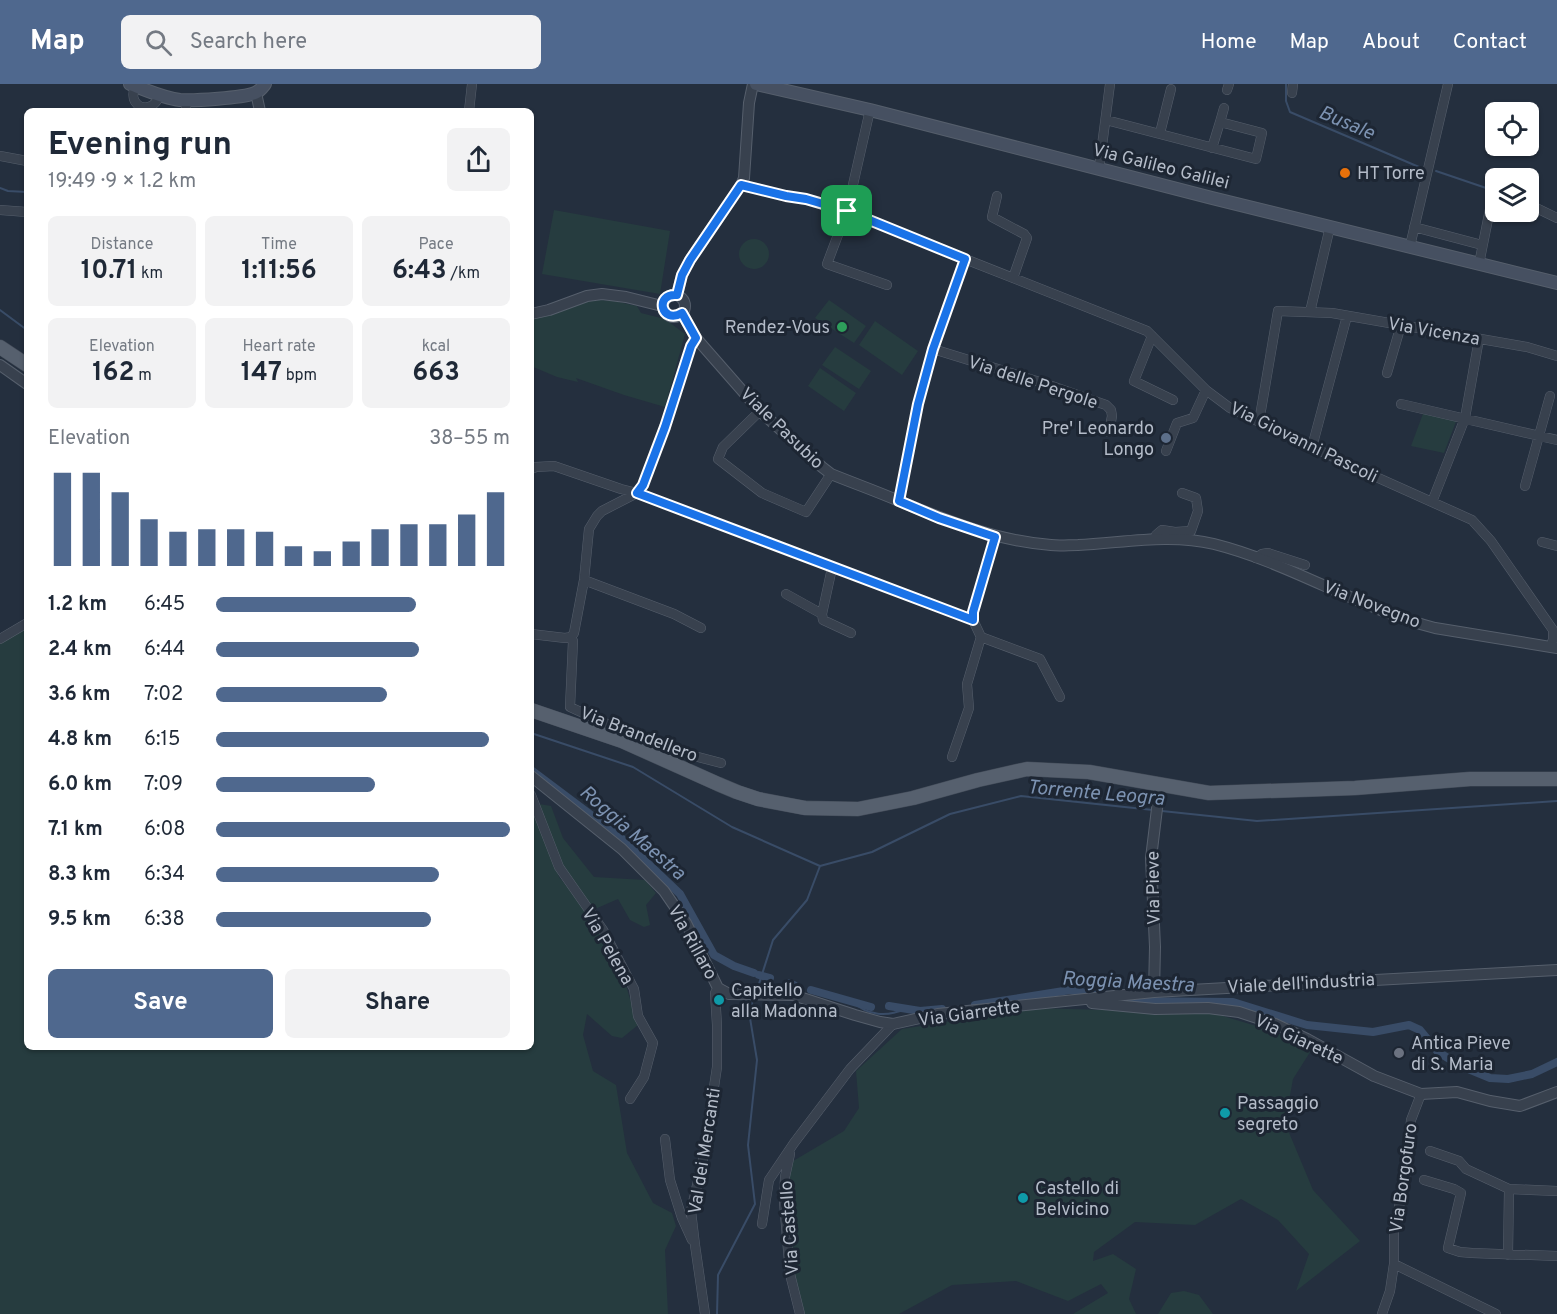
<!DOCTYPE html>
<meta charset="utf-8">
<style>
body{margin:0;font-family:Overpass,sans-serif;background:#f2f2f3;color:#1f2937;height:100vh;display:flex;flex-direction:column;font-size:22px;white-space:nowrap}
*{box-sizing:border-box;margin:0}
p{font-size:20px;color:#747a83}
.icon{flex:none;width:33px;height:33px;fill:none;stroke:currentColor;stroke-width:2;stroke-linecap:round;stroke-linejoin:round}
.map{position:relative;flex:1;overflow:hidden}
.side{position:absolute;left:24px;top:24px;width:510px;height:942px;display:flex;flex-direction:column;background:#fff;border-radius:9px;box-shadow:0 2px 4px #0004}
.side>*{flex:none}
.tools{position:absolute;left:1485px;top:18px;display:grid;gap:12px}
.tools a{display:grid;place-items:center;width:54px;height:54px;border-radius:9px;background:#fff;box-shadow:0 2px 4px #0004;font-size:30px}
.pin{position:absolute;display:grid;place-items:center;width:51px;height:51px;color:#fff;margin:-26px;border-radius:12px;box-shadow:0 3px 9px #0006}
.round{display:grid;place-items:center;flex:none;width:63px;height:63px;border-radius:9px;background:#f2f2f3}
.overview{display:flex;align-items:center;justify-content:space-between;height:102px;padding:0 24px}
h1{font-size:33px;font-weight:700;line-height:45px}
.metrics{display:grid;grid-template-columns:repeat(3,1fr);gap:9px;height:102px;padding:6px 24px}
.metrics div{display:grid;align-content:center;border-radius:9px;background:#f2f2f3;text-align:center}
.metrics b{font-size:26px;font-weight:700}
.metrics small{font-size:16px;font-weight:400}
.metrics p{font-size:16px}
.chart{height:168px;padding:12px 24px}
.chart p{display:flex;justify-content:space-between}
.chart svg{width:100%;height:108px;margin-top:6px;stroke:#4f688e;stroke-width:6}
.primary-button{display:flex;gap:12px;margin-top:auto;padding:12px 24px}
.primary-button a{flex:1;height:69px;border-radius:9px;background:#4f688e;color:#fff;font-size:24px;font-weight:700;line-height:69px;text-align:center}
.primary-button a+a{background:#f2f2f3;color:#1f2937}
ul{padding:0 24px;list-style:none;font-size:20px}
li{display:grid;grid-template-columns:96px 72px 1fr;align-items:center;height:45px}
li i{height:15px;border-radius:8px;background:#4f688e}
header{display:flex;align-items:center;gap:36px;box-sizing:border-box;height:84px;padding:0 30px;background:#4f688e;color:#fff}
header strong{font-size:28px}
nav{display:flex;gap:33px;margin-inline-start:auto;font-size:21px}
.search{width:420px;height:54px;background:#f2f2f3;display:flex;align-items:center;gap:15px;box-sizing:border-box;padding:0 21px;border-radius:9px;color:#747a83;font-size:22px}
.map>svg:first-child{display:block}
.green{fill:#263c3f}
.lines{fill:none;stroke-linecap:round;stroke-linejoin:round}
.stream{stroke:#394c67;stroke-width:2}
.canal{stroke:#394c67;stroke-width:8}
.minor-casing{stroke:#565f6c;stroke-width:10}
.tertiary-casing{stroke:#565f6c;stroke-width:12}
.secondary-casing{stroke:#565f6c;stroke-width:14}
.primary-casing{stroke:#414a57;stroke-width:15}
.minor{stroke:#38414e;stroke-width:9}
.tertiary{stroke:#38414e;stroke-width:10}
.secondary{stroke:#465061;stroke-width:12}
.primary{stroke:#56606e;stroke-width:14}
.route-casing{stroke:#fff;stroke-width:12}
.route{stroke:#1a73e8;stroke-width:8}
.food-dot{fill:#e8710a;stroke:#1d2633;stroke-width:2}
.leisure-dot{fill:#2e9e5b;stroke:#1d2633;stroke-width:2}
.service-dot{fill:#5c6f8a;stroke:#1d2633;stroke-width:2}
.culture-dot{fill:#0f9aa8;stroke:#1d2633;stroke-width:2}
.worship-dot{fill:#6b7280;stroke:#1d2633;stroke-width:2}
.labels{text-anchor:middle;stroke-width:6;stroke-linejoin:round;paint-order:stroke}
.street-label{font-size:18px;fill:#b4bcc9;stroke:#1d2633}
.poi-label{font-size:18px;fill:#b4bcc9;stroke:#1d2633;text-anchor:start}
.water-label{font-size:20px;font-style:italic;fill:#7c92b1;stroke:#1d2633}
</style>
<header>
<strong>Map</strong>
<div class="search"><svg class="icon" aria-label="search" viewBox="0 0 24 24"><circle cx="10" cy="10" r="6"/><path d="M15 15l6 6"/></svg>Search here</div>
<nav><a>Home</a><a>Map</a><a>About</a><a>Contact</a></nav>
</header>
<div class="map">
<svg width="1557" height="1230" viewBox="0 0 1557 1230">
<rect width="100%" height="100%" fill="#242f3e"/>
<path class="green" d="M554,126l116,21 -10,63 -118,-20z
M739 170a15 15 0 1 1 30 0a15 15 0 1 1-30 0Z
M599,216l15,1 23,5 4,7 24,6 20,15 -20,73 -41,-12 -48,-17 2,4 -21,-5 -26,-11v-45c16,-10 49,-19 68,-21z
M829,216l37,26 -12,17 -39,-25z
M875,237l43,30 -16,24 -43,-30z
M835,263l36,24 -12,18 -37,-24z
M820,284l36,25 -12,18 -36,-25z
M1424,327l33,8 -13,34 -33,-7z
M27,543v420h504v-250l2,2 26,78 53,63 26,85 -16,13 -10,-2 -25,-22 -4,21 10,36 23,14 11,68 26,50 19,10 4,13 -11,24 3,64h-668v-670z
M539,720l12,2 12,32 31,39 51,3 11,13 -10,12 4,20 -6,2 -14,-7 -12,-21 -23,10 -29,-29z
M1033,924l180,5 60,18 39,18 -19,30 -8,44 28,67 47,51 -64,50 13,-37 -31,-34 -37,-21 -46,26 -60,-3 -41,30 -1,9 20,-7 23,15 -7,30 7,15h-63l35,-21 -7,-9 -33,17 -52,-20 -64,4 -53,29h-100l-12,-56 1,-94 56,-33 15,-23 -3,-37 46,-42z
M1184,1207l15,4 14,19h-55l13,-21z"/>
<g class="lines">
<path class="stream" d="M1286,0v17l4,11 129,55
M1436,87l56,19
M0,104l8,3 19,1
M0,226l27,20
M531,649l102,34 99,60 88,39 52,-14 78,-38 71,-18 132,14
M1162,727l95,10 300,-20
M757,906l16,-50 34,-40 13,-34
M853,918c15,14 34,15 52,7
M717,1230l1,-39 37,-71 -7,-59 9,-85 -8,-48 5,-14"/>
<path class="canal" d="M531,686l88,66 61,58 34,61 20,11 20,7
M759,891l11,3
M788,899l6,2
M811,906l60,17
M1126,917l107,1 74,23 66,7 36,-7 11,5 18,22 23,14 29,12 18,1 24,-5 25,-12
M975,921l95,-15 26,5
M889,922l31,5 22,-2"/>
<defs>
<path id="minor" d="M135,2c-3,9 -3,16 6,21 10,2 15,-3 19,-12
M1227,6l2,-6
M1292,9l1,-9
M186,16v11
M870,26l-23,101 -20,53 60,21
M469,27l3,-27
M1106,36l150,39 6,-26 -42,-11 -8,26
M1220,38l4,-14
M1160,49l11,-44
M0,72l27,5
M1099,85l11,-85
M741,101l45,11 20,3 41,12 118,48 182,72 59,59 24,18 135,64 107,48 19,21 62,89v9l-2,8
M997,112l-5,21 32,17 3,4 -14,40
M1528,120l29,14
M0,126l27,2
M1414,143l68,18
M1410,162l38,-162
M1479,180l13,-65 4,-4
M1310,228l20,-85
M1152,252l-18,45 39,19
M696,254l-5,8 -26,81 -22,58 -6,8 -35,18 -5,5 -8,13 -5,51 -10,53 -3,4 2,4 -3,66 37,17 72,28 42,11
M933,265l110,34 63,22 5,5 1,6 -3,16
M1387,289l14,-48
M1401,320l156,36
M760,327l-37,36 -5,12 44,34 44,19 25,-38
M1259,338l19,-111 54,2 195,34 30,9
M1312,363l35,-131
M1166,367l11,-28 16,-5 13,-28
M531,385l5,-2 18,-1 67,23 16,4 336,127
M1525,402l25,-90
M899,417l19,-97 15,-55 32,-90
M1432,418l33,-84 14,-79
M995,453l-22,75v8l8,17 59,22 20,38
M1155,455l1,-4 6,-5 13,2 16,-1 7,-20 -2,-13 -14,-5
M1542,458l15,4
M1256,474l6,-4 6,-1 37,12
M584,496l90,34 27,14
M786,510l36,20 10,-46
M822,530l1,6 28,13
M531,550l34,4 6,-1
M0,555l27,-16
M952,673l17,-49 -2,-24 14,-47
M531,711l28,72 44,63 31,59 4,27 15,27 -9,34 -14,22
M665,1055l5,41 12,38 10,22
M1430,1067l29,10 7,8 43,20 48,2
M790,1070l-5,23 -1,25 6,72 10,40
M1424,1096l30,9 7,4 -13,55 12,4 12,1 85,3
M762,1140l7,-44 25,-37 56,-74 43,-45
M1508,1171l1,-66
M1394,1180l102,50
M705,1230l-10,-69 -4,-34 12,-51 14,-93v-42l-2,-32 3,-5
M1382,1230l8,-23 4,-27v-33l12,-58 5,-53 10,-26"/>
<path id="tertiary" d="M256,9l4,18
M677,211l5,-20 8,-15 51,-75 3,-7 5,-75 4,-19
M663 222a11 11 0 1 1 22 0a11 11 0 1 1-22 0Z
M682,229l14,25 64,73 62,56 9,7c22,9 45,17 68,27 49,20 98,40 152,44 8,1 18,0 27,0 45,-2 91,-12 136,-1 76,19 144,64 221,84l122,20
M531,230l18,-4 38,-14 15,-2 24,3 36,9
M0,281l27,19
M531,692l91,73 42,42 22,32 32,65 11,6 64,1 62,20 25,7 13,2 45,-10 216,-22 403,-22
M1154,908l1,-45 -4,-89 9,-74
M1092,919l63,6 53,-1 31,4 36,12 32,15 67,37 47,18 36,-2 33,9 30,5 37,-14"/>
<path id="secondary" d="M130,0c16,6 33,14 50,16 13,1 63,-2 75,-7 5,-2 7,-5 10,-9
M756,0l114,26 342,88 345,85"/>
<path id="primary" d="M0,263l27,18
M531,626l91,31 96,43 19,8 21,7 47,9 53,1 55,-11 65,-18 49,-11 62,3 120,21 146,-5 115,-9h87"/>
</defs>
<use href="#minor" class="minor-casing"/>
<use href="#tertiary" class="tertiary-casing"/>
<use href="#secondary" class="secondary-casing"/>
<use href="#primary" class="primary-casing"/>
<use href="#minor" class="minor"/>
<use href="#tertiary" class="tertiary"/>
<use href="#secondary" class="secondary"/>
<use href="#primary" class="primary"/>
</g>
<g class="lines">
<defs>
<path id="route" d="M741,101l45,11 20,3 41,12 118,48 -32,90 -15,55 -19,97 40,17 56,19 -22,75v8l-336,-127 6,-8 22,-58 26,-81 5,-8 -14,-25c-21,12 -28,-20 -5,-18l5,-20 8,-15z"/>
</defs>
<use href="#route" class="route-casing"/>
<use href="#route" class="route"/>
</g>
<circle class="food-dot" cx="1345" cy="89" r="6"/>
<circle class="leisure-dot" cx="842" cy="243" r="6"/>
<circle class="service-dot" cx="1166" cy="354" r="6"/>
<g class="culture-dot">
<circle cx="719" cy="916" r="6"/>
<circle cx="1225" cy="1029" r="6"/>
<circle cx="1023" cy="1114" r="6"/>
</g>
<circle class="worship-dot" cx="1399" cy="969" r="6"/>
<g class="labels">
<g class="street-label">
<text transform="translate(1161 82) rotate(14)" y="6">Via Galileo Galilei</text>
<text transform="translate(1434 247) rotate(10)" y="6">Via Vicenza</text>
<text transform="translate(1033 298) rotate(18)" y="6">Via delle Pergole</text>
<text transform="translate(782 344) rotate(44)" y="6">Viale Pasubio</text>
<text transform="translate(1304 358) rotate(26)" y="6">Via Giovanni Pascoli</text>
<text transform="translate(1372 520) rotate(21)" y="6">Via Novegno</text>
<text transform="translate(639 650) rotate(21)" y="6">Via Brandellero</text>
<text transform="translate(1153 804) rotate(-91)" y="6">Via Pieve</text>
<text transform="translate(693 858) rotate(61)" y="6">Via Rillaro</text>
<text transform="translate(608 862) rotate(60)" y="6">Via Pelena</text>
<text transform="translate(1301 899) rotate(-3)" y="6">Viale dell'industria</text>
<text transform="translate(969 929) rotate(-8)" y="6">Via Giarrette</text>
<text transform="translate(1299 955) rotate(25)" y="6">Via Giarette</text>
<text transform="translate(704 1067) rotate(-81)" y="6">Val dei Mercanti</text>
<text transform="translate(1403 1094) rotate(-82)" y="6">Via Borgofuro</text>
<text transform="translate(789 1144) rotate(-94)" y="6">Via Castello</text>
</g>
<g class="poi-label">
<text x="1357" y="95">HT Torre</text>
<text x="830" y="249" text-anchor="end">Rendez-Vous</text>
<text x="1154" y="350" text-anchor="end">Pre' Leonardo<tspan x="1154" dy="21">Longo</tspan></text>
<text x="731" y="912">Capitello<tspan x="731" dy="21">alla Madonna</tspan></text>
<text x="1411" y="965">Antica Pieve<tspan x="1411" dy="21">di S. Maria</tspan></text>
<text x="1237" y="1025">Passaggio<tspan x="1237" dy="21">segreto</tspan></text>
<text x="1035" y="1110">Castello di<tspan x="1035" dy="21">Belvicino</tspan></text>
</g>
<g class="water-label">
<text transform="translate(1347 38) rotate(23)" y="7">Busale</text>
<text transform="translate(1096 708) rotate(5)" y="7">Torrente Leogra</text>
<text transform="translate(633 748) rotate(41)" y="7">Roggia Maestra</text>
<text transform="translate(1128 897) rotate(3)" y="7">Roggia Maestra</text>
</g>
</g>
</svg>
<div class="tools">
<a><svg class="icon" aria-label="locate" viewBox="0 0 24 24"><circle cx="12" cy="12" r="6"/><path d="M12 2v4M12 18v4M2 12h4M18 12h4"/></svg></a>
<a><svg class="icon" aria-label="layers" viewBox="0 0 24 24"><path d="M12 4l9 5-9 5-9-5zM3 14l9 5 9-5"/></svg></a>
</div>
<div class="pin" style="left:847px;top:127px;background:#1e9e55"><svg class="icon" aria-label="arrive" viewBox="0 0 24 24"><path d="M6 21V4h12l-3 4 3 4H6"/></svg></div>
<section class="side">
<div class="overview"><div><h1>Evening run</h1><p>19:49 · 9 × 1.2 km</p></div><a class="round"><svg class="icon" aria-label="share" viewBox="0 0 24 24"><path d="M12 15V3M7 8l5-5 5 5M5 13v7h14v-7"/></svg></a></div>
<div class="metrics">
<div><p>Distance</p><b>10.71<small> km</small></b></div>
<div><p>Time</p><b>1:11:56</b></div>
<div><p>Pace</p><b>6:43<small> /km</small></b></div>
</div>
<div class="metrics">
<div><p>Elevation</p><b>162<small> m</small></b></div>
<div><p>Heart rate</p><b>147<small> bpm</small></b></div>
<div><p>kcal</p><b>663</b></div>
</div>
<div class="chart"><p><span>Elevation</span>38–55 m</p>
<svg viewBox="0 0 160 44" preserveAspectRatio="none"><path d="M5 44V6M15 44V6M25 44V14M35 44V25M45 44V30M55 44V29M65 44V29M75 44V30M85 44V36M95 44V38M105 44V34M115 44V29M125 44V27M135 44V27M145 44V23M155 44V14"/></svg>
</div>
<ul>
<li><b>1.2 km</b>6:45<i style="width:68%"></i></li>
<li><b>2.4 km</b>6:44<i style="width:69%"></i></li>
<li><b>3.6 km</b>7:02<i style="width:58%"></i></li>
<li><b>4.8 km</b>6:15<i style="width:93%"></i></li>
<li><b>6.0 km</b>7:09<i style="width:54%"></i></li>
<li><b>7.1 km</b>6:08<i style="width:100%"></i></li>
<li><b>8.3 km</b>6:34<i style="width:76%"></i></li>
<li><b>9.5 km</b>6:38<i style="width:73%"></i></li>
</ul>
<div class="primary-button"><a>Save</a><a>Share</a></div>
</section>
</div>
